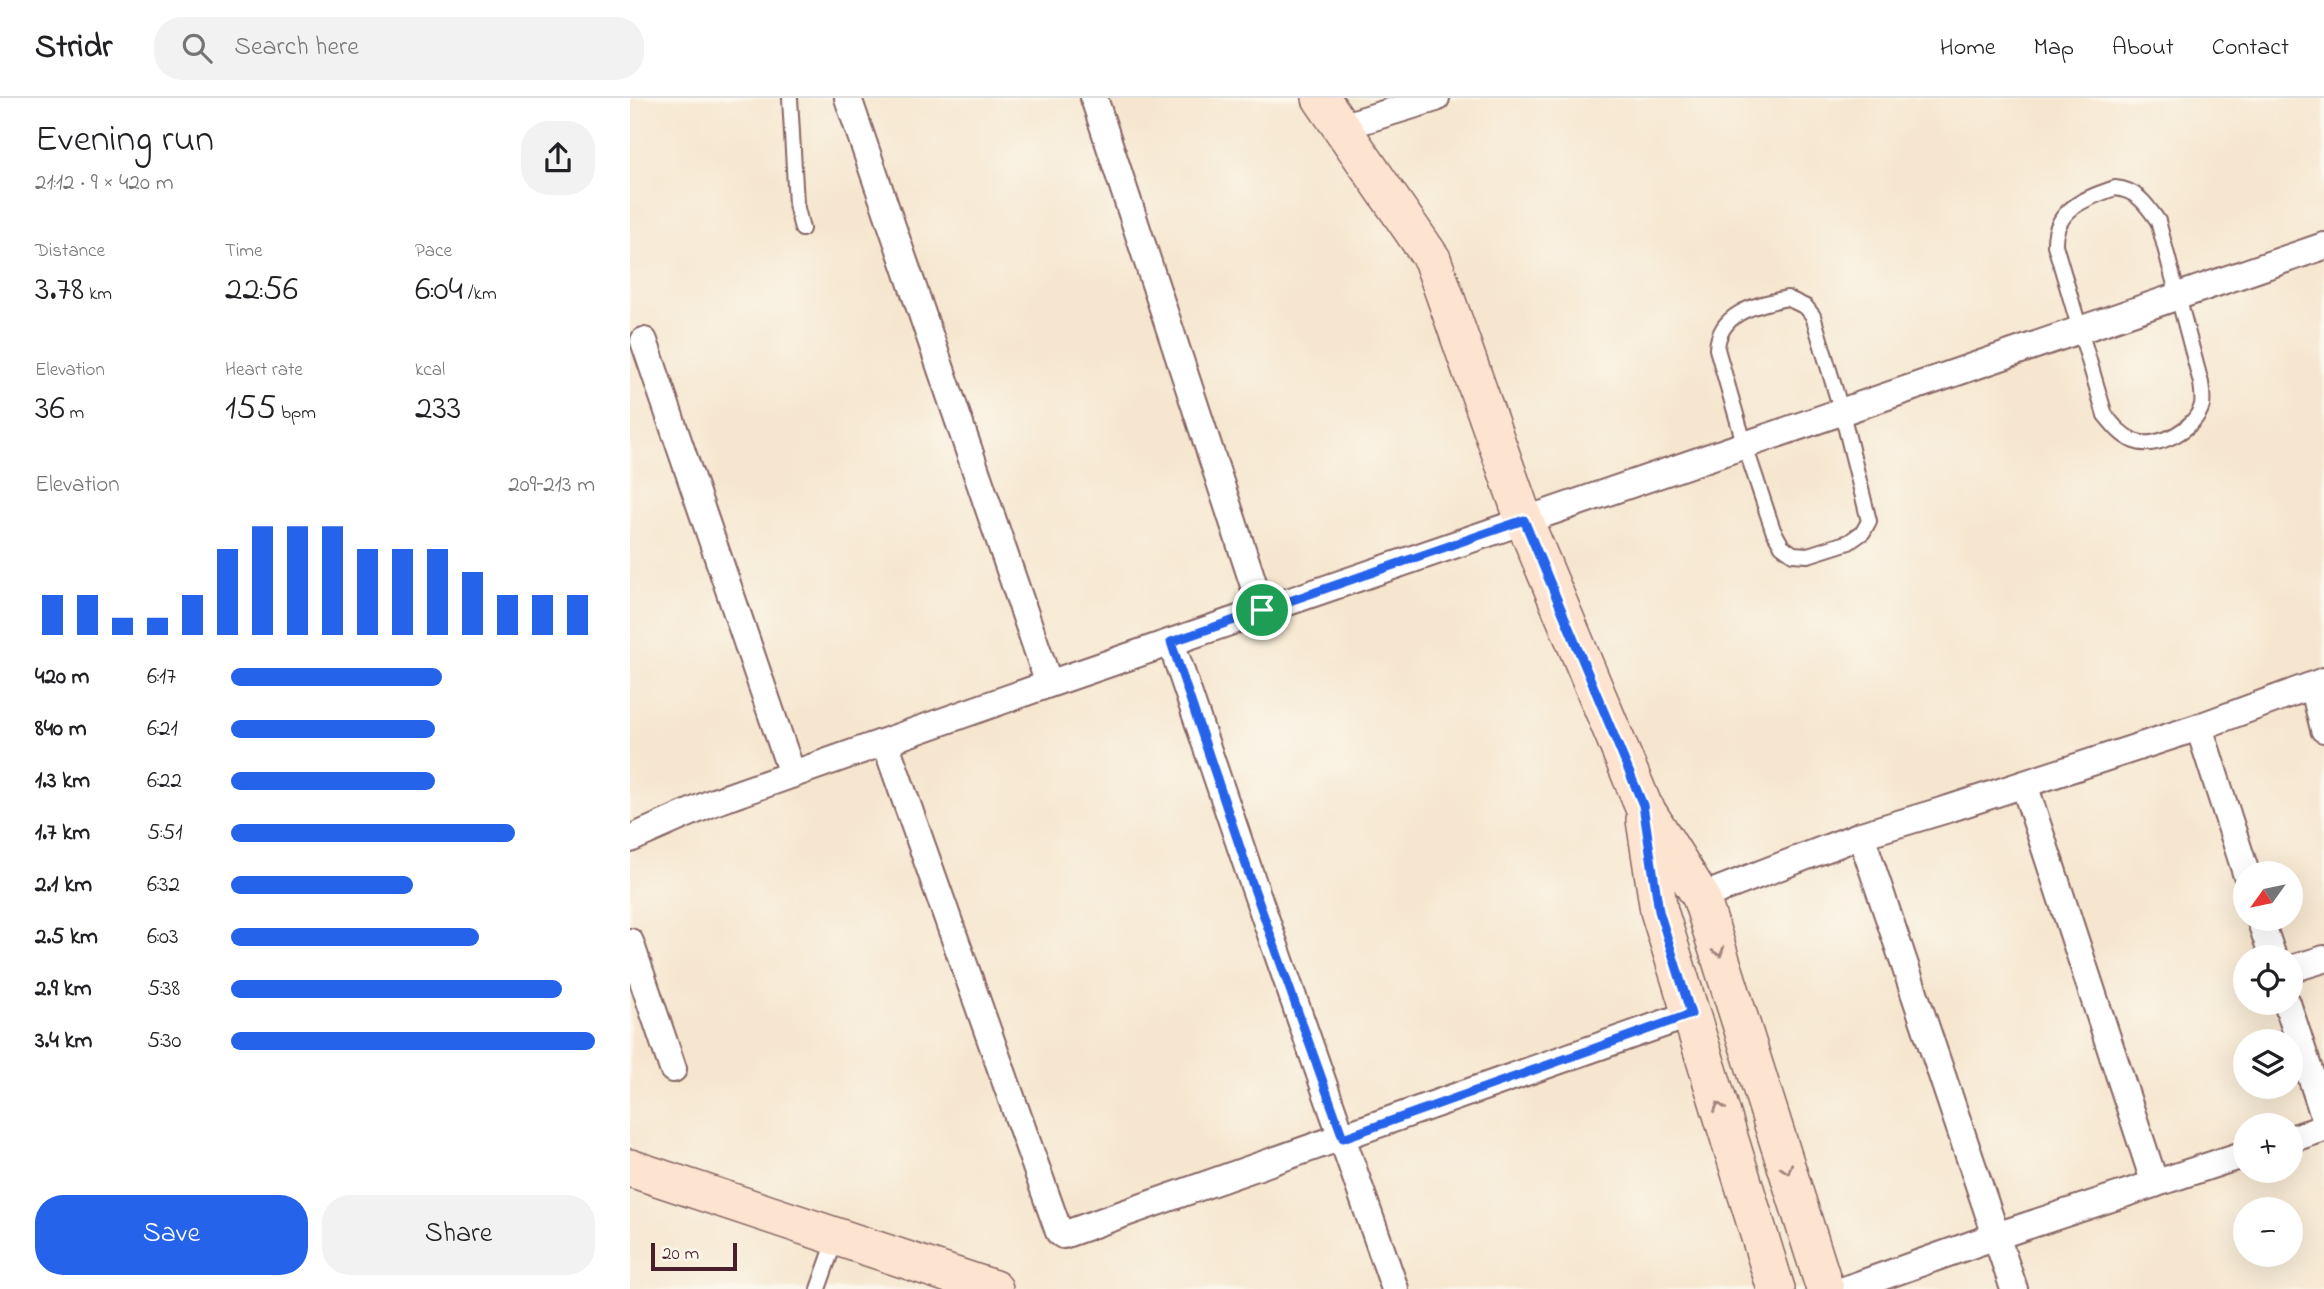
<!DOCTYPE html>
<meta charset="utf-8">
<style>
body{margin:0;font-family:"Indie Flower",sans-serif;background:#f2f2f2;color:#202124;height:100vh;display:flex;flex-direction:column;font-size:26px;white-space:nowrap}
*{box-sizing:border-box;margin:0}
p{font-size:23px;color:#757577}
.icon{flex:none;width:38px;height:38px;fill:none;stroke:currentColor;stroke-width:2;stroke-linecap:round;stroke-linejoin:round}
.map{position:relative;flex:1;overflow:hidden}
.sheet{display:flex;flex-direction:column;background:#fff;width:630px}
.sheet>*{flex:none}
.needle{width:46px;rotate:237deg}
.fabs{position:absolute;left:1603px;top:763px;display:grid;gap:14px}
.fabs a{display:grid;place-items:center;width:70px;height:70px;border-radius:50%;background:#fff;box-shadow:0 7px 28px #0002;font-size:35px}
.scale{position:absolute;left:21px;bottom:18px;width:86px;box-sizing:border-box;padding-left:7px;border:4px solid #4a1f2b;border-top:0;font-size:19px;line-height:24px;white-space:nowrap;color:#4a1f2b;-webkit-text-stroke:5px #fbf7ec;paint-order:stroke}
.pin{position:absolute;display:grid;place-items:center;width:60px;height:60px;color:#fff;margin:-30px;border:4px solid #fff;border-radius:50%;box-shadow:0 2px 7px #0007}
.round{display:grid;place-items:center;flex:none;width:74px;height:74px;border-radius:28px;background:#f2f2f2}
.overview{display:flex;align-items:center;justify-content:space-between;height:119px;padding:0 35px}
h1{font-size:38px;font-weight:600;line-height:52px}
.figures{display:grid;grid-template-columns:repeat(3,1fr);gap:10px;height:119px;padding:7px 35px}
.figures div{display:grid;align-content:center}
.figures b{font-size:35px;font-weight:600}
.figures small{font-size:19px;font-weight:400}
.figures p{font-size:19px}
.chart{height:196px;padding:14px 35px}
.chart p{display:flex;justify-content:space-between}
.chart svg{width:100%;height:126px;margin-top:7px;stroke:#2563eb;stroke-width:6}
.button{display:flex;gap:14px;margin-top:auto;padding:14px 35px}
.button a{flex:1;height:80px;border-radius:28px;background:#2563eb;color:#fff;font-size:28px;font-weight:600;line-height:80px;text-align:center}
.button a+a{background:#f2f2f2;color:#202124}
ul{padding:0 35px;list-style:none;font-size:23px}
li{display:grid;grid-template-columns:112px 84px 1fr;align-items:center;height:52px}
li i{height:18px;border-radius:9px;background:#2563eb}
header{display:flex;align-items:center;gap:42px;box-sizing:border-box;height:98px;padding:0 35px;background:#fff;border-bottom:2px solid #e0e0e0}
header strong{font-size:33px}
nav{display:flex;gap:38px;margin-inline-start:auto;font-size:24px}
.search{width:490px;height:63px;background:#f2f2f2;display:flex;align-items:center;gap:18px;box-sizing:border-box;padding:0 24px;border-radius:28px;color:#757577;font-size:26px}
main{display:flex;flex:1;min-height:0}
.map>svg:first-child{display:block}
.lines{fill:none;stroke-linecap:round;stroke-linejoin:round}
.lane-casing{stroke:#866564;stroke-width:18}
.street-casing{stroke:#866564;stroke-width:30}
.secondary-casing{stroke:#866564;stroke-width:40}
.lane{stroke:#fff;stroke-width:14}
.street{stroke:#fff;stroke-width:26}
.secondary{stroke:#fde4d1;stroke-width:37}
.oneway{stroke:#a4827e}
.route-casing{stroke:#fff;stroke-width:14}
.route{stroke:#2563eb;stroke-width:9}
</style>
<header>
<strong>Stridr</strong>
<div class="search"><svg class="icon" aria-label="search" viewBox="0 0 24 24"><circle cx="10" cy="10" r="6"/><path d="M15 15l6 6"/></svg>Search here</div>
<nav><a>Home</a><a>Map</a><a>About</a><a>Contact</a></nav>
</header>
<main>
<section class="sheet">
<div class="overview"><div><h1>Evening run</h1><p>21:12 · 9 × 420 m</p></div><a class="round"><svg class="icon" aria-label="share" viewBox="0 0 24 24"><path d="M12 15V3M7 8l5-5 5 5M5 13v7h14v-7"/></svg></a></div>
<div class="figures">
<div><p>Distance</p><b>3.78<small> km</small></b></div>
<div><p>Time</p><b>22:56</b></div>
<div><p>Pace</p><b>6:04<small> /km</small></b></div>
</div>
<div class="figures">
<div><p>Elevation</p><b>36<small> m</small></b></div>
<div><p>Heart rate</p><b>155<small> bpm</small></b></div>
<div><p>kcal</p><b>233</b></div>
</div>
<div class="chart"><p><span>Elevation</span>209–213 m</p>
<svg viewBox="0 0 160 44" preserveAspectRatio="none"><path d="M5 44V30M15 44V30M25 44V38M35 44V38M45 44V30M55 44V14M65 44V6M75 44V6M85 44V6M95 44V14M105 44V14M115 44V14M125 44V22M135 44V30M145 44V30M155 44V30"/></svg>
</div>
<ul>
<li><b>420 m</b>6:17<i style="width:58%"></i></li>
<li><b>840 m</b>6:21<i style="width:56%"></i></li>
<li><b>1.3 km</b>6:22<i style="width:56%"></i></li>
<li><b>1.7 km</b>5:51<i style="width:78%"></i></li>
<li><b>2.1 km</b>6:32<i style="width:50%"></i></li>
<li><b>2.5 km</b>6:03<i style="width:68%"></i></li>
<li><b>2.9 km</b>5:38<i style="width:91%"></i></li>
<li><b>3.4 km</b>5:30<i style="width:100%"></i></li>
</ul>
<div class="button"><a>Save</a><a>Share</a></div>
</section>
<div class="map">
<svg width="1694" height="1191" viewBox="0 0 1694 1191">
<rect width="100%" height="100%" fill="#fbf7ec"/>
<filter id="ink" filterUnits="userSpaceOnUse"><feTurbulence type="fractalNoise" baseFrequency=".0143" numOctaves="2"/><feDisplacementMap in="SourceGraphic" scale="14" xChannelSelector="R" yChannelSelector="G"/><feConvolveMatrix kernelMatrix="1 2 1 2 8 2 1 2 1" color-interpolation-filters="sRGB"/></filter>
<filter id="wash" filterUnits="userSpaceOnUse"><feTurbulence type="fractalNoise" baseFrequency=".00686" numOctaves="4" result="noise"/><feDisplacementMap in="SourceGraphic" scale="28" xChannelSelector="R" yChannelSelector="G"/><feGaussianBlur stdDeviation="1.57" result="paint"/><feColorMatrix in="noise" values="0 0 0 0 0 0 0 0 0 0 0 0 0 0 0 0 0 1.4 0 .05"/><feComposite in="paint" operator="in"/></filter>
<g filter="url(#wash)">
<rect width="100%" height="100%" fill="#f6e6cf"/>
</g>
<g filter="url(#ink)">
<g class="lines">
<defs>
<path id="lane" d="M160,0l6,106 6,25
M1485,90c22,2 31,16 43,33l43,162c1,7 2,16 1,22 -6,24 -45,45 -68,36 -13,-6 -20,-15 -29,-26l-50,-170c-1,-36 31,-47 60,-57z
M1157,200l19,9 7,9 29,97 27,108 -6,11 -14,10 -41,13 -15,-1 -11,-8 -9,-16 -28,-84 -28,-97c2,-37 39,-44 70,-51z
M188,1191l18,-51"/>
<path id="street" d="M218,0l201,586
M464,0l168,512
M711,29l95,-29
M14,243l148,433
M541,544l82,241 142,406
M1683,587l11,44
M1569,629l47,146
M255,644l174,490 4,3 628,-221
M1394,686l131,400
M1231,737l153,454
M0,741l84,-37 335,-118 1275,-438
M1071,799l160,-62 87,-26 251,-82 125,-46
M1630,821l13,38
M0,844l43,127
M1661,871l33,-10
M1657,905l37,113
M1661,1041l33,-11
M1217,1191l149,-53 249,-82"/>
<path id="secondary" d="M691,0l111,161 92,261 119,285 58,92 124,392
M1015,722l14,91 117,378
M0,1070l364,121"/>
</defs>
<use href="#lane" class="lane-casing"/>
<use href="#street" class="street-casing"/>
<use href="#secondary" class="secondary-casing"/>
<use href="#lane" class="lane"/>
<use href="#street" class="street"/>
<use href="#secondary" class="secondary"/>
</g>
<defs><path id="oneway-chevron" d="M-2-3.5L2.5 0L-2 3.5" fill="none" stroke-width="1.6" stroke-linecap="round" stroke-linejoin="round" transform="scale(1.75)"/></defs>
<g class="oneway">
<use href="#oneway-chevron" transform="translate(1089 854) rotate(72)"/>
<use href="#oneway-chevron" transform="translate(1089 1009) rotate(-107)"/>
<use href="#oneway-chevron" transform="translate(1157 1071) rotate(72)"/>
</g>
</g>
<g class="lines" filter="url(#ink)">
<defs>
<path id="route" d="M894,422l119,285 16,106 32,103 -348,124 -91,-255 -81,-241z"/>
</defs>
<use href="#route" class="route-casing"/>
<use href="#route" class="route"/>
</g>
</svg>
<div class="fabs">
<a><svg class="needle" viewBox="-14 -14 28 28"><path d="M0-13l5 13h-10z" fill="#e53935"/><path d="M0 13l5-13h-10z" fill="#757577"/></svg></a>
<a><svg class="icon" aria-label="locate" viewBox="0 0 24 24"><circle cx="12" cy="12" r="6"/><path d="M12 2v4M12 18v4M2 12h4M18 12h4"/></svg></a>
<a><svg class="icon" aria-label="layers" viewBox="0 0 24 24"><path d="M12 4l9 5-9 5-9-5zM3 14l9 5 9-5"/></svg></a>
<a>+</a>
<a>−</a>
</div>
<div class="scale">20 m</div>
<div class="pin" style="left:632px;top:512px;background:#1e9e55"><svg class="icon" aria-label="arrive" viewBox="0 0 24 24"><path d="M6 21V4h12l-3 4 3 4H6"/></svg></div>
</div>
</main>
